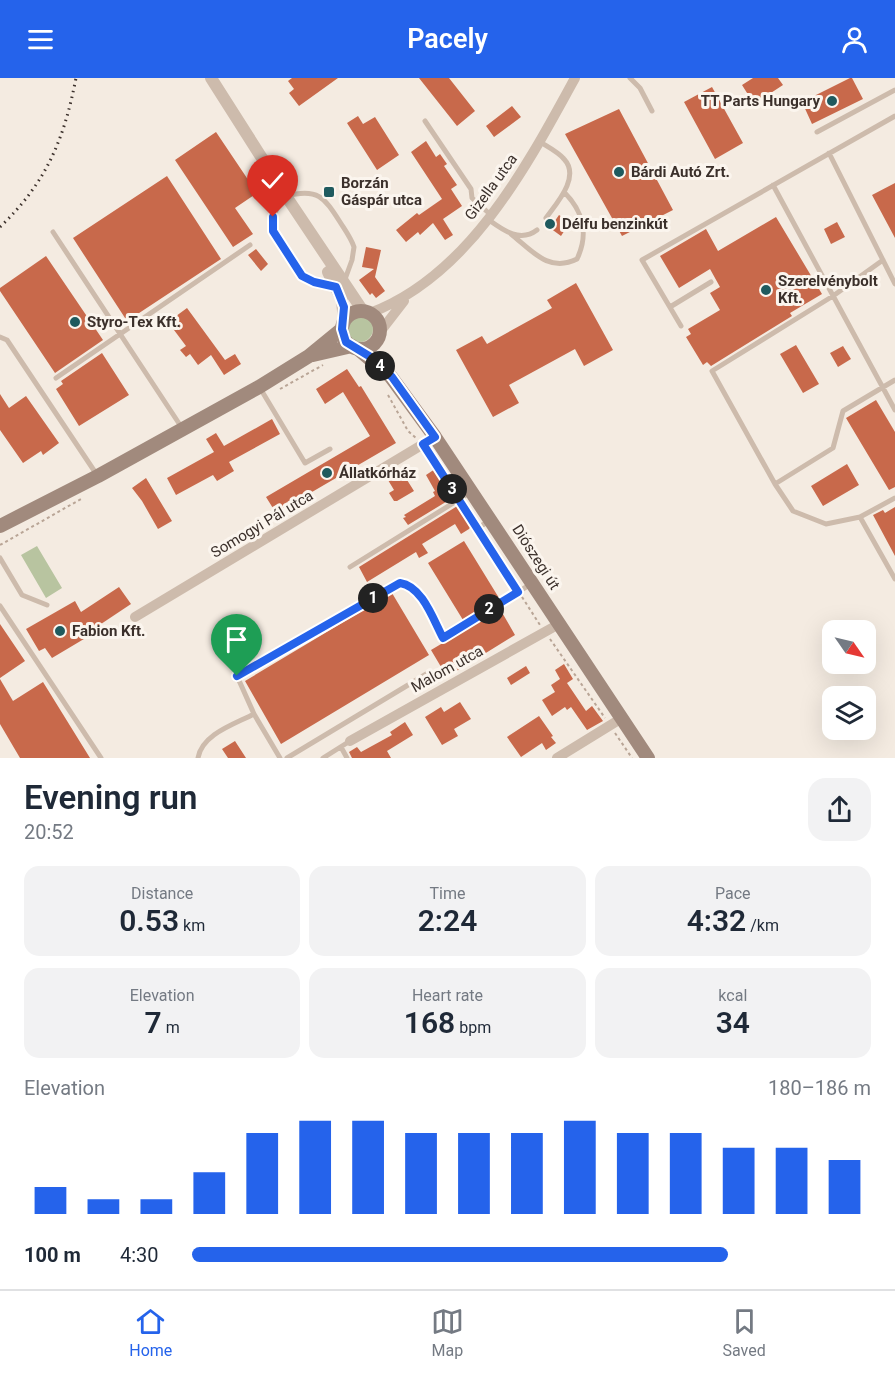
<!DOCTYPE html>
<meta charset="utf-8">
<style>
body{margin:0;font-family:Roboto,sans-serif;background:#f2f2f3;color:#1f2937;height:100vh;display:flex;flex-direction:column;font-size:22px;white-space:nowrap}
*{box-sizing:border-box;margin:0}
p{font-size:20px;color:#747a83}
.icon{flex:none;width:33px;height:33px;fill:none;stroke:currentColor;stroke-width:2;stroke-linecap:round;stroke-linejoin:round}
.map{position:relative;height:680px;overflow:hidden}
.details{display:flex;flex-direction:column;background:#fff;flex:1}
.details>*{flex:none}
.needle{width:39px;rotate:124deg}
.fabs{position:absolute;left:822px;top:542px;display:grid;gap:12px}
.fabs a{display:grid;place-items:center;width:54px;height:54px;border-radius:12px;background:#fff;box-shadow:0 6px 24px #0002;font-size:30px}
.pin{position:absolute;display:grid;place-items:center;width:51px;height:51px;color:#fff;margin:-62px -26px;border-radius:50% 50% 50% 0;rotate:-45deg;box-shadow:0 0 6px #0007}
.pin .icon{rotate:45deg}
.km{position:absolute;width:30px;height:30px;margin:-15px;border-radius:50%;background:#222;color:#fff;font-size:16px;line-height:30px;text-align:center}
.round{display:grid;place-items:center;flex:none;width:63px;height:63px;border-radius:18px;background:#f2f2f3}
.head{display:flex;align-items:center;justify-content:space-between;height:102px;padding:0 24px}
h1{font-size:33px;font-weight:600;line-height:45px}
.stats{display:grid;grid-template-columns:repeat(3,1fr);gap:9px;height:102px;padding:6px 24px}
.stats div{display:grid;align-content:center;border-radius:15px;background:#f2f2f3;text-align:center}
.stats b{font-size:30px;font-weight:600}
.stats small{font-size:16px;font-weight:400}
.stats p{font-size:16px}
.chart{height:168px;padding:12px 24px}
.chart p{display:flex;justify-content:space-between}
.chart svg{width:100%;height:108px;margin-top:6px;stroke:#2563eb;stroke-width:6}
ul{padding:0 24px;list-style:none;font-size:20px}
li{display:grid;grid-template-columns:96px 72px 1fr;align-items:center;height:45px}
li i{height:15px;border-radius:8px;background:#2563eb}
header{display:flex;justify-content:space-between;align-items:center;height:78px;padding:0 24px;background:#2563eb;color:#fff;font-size:27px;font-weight:600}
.menu{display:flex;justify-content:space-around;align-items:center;height:84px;border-top:2px solid #e0e1e3;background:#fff;font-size:16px;color:#747a83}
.menu a{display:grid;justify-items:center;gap:3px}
.menu .current{color:#2563eb}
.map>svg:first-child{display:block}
.green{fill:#b8c4a0}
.building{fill:#c8694b}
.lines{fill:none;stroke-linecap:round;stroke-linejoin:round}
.path{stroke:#b9a596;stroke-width:2;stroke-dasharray:3 3;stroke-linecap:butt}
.service{stroke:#cdbbac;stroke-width:5}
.minor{stroke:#cdbbac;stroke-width:10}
.tertiary{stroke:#cdbbac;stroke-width:12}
.secondary{stroke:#a18a7d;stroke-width:14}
.rail{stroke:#3b302b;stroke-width:3;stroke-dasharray:1.5 4.5;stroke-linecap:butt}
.route-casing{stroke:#fff;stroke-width:12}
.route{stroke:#2563eb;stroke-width:8}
.poi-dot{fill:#1f5a5e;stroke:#fbf5ee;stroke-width:2}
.labels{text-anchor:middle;stroke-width:6;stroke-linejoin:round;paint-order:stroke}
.poi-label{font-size:15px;font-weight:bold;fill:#3b302b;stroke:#fbf5ee;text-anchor:start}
.street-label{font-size:15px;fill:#3b302b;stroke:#fbf5ee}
</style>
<header><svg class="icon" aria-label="menu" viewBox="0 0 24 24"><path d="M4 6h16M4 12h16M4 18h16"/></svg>Pacely<svg class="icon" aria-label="person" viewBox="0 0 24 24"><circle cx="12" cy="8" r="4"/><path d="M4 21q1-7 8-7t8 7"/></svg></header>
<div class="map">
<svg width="895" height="680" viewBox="0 0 895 680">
<rect width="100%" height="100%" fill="#f4ebe1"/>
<path class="green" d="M347 251a13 13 0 1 1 26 0a13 13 0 1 1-26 0Z
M37,468l25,42 -16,10 -25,-43z"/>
<path class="building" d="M292,0h46l-39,28 -10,-13 5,-4 -6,-8z
M419,0h30l26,33 -18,15z
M753,0h25l5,7 -29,19 -12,-19z
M850,0h2l11,21 -51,25 -10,-22z
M712,9l31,56 -28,16 -31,-57z
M512,28l9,11 -27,20 -8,-11z
M619,31l54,101 -51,26 -57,-102z
M358,38l5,8 12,-7 24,38 -22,15 -30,-47z
M216,54l41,61 -22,15 18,26 -20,13 -58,-87z
M426,63l10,16 4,-3 7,10 -3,2 13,19 -6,4 11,17 -19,13 10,16 -8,5 -12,-17 -13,12 -2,-3 -12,10 -10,-12 21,-17 2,2 23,-16 -31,-47z
M167,98l54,83 -94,62 -54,-83z
M895,105v55l-23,-43z
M559,137l11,7 -9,14 -11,-8z
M776,139l46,77 -32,19 2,3 -81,50 -4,-4 -4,3 -17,-28 5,-3 -3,-5 32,-19 -10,-17 10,-6 -10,-18 -31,19 -19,-32 46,-27 12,22z
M837,144l8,15 -14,7 -7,-15z
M366,169l15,3 -6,27 10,14 -9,7 -4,-5 -2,2 -11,-15 15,-11 -12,-2z
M256,171l12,15 -7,7 -13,-16z
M46,178l57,84 -48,33 -55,-82v-3z
M576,205l37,67 -29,16 -9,-17 -66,36 10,18 -26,14 -37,-67 26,-14 5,8 65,-36 -5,-8z
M187,230l38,52 10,-6 6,10 -17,11 -13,-20 -13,10 -8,-11 -4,3 -6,-7 6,-4 -18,-24z
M796,267l23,39 -16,9 -23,-39z
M843,268l8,13 -13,8 -8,-14z
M102,275l27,42 -50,31 -23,-37 7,-5 -2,-3z
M347,291l12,18 2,-1 35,57 -120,70 -10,-16 104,-61 -27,-44 -18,12 -9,-15z
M0,316l9,14 17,-12 33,47 -16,12 -2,-4 -18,12 -23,-33z
M876,322l19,32v55l-6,3 -43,-72z
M272,341l8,15 -51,28 5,9 -17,10 -4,-6 -37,20 -9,-17 47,-26 -8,-13 10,-6 8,13z
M847,386l12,21 -36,21 -12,-20z
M435,391l19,28 -46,28 -5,-7 3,-1 -2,-2 31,-19 -2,-4 2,-1 -9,-16z
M402,394l12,19 -17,10h-3l-5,-8 5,-3 -6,-10z
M146,400l26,43 -14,8 -16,-28 -10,-13z
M459,427l12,21 -2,3 -8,5 -6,-10 -33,20 6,9 -9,5 -3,-6 -49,30 -8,-15z
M895,429v49l-22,-41 10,-5 2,3z
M464,463l35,57 -36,22 -35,-57z
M119,509l12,17 -39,26 2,3 -42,25 -7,-10 -6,3 -13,-22 49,-28 6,11z
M392,515l37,62 -148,89 -36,-63z
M500,531l15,26 -68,42 -16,-27z
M0,546l25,37 -25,17z
M564,586l9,15 -6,4 19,28 6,-5 11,15 -16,9 -16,-23 -4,3 -2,-3 -13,9 -10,-16 13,-8 -4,-7 9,-6 -5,-9z
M526,588l4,7 -19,12 -4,-7z
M0,601l13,22 30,-19 47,76h-70l-20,-34z
M460,624l11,17 -17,10 4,7 -16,9 -17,-28 16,-10 3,5z
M539,638l14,20 -2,1 5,6 -10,7 -4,-7 -21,14 -14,-20z
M405,644l8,13 -26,16 4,7h-39l-3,-6 8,-5 4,5 31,-17 -2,-3z
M235,663l11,17h-18l-6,-9z"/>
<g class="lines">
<path class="path" d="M280,311l43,-24
M388,317l20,36 8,7
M429,376l26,40
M463,428l10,16
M481,456l33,51
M0,467l81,-46
M522,519l18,28
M550,561l55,79
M615,655l17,25"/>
<path class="service" d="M630,0l10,10 12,23
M425,43l46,68 1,9 20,18
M817,54l78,-42
M540,64c8,5 18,10 24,17 17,18 -8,45 -18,59
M829,75l66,131
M773,107l122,225
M489,142c14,10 31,23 48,10
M53,154l129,196
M511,156c21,17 38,39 66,25 12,-25 6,-48 -13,-67
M335,209c-11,-2 -23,-4 -32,-10 -5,-5 -9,-14 -13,-20 -17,-25 -27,-34 -4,-61 32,-8 38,1 54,26 5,8 11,16 14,25l-2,13 -8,22
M670,229l41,-25
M681,248l-39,-66 253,-144
M0,259l7,3 90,135
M56,300l194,-133
M260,310l45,75 25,-14
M775,406l58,-36 10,-37 52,-31
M895,420l-35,19 35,62
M860,439l-34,7 -33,-13 -18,-27 -63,-113 121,-75 50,-36
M474,452l17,-10
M0,480l22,37 25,10
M350,489l121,-75
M0,528l101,152
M254,636l-17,-38 163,-93c22,3 33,37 43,55l88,-54
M341,669l6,11
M198,680c4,-24 37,-34 56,-44l26,44
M287,680l141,-85
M323,680l27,-17"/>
<path class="minor" d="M370,235c99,-37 157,-147 205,-235
M380,254l24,-31
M135,539l300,-180
M350,663l209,-117
M557,680l65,-40"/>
<path class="tertiary" d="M211,0l75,118 77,115
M328,194l14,28 2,22"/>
<path class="secondary" d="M342 252a19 19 0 1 1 38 0a19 19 0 1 1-38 0Z
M358,271l33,28 44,60 213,321
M313,277l39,-9
M0,448l98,-50 161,-89 50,-31 33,-27"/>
<path class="rail" d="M0,149c46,-44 64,-87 76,-149"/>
</g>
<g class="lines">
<defs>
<path id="route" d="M237,598l163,-93c22,3 33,36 43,55l75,-46 -95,-148 12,-7 -43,-60 -23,-21 -23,-14 -4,-13 2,-22 -8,-20 -22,-5 -12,-6 -29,-45v-14"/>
</defs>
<use href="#route" class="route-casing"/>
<use href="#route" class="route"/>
</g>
<g class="poi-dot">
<circle cx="832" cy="23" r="6"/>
<circle cx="619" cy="94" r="6"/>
<rect x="323" y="108" width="12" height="12" rx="3"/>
<circle cx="550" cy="146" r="6"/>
<circle cx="766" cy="212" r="6"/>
<circle cx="75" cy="244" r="6"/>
<circle cx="327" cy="395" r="6"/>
<circle cx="60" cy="553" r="6"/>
</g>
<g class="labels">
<g class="poi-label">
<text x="820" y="28" text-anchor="end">TT Parts Hungary</text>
<text x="631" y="99">Bárdi Autó Zrt.</text>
<text x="341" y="110">Borzán<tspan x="341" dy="17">Gáspár utca</tspan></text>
<text x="562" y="151">Délfu benzinkút</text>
<text x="778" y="208">Szerelvénybolt<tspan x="778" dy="17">Kft.</tspan></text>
<text x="87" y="249">Styro-Tex Kft.</text>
<text x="339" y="400">Állatkórház</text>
<text x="72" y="558">Fabion Kft.</text>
</g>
<g class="street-label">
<text transform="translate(491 109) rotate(-54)" y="5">Gizella utca</text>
<text transform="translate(262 446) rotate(-31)" y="5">Somogyi Pál utca</text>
<text transform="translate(536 479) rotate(57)" y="5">Diószegi út</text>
<text transform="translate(447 591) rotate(-29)" y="5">Malom utca</text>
</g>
</g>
</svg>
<div class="fabs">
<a><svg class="needle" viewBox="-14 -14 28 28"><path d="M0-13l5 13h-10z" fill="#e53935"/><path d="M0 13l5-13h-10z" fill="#747a83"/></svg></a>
<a><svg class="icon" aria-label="layers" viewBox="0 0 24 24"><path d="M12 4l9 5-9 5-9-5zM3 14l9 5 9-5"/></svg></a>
</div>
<div class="pin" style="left:237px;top:598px;background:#1e9e55"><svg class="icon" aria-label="arrive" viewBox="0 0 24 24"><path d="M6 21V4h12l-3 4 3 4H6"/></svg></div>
<div class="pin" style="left:273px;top:139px;background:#d93025"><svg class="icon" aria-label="check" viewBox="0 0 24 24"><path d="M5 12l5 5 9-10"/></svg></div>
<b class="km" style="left:373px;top:520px">1</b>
<b class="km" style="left:489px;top:531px">2</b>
<b class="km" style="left:452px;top:411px">3</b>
<b class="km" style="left:380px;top:288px">4</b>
</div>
<section class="details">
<div class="head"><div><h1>Evening run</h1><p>20:52</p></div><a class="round"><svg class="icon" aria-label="share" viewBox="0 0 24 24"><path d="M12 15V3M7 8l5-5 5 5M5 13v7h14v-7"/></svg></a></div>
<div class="stats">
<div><p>Distance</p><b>0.53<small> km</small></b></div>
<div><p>Time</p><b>2:24</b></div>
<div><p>Pace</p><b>4:32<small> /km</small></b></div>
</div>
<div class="stats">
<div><p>Elevation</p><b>7<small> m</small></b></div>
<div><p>Heart rate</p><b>168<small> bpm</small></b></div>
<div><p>kcal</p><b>34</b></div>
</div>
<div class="chart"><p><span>Elevation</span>180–186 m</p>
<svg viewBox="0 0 160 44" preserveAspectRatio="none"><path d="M5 44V33M15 44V38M25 44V38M35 44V27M45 44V11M55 44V6M65 44V6M75 44V11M85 44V11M95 44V11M105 44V6M115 44V11M125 44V11M135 44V17M145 44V17M155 44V22"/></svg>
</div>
<ul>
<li><b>100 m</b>4:30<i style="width:79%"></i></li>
</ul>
</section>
<nav class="menu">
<a class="current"><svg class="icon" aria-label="home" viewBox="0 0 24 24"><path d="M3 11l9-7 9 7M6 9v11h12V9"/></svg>Home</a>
<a><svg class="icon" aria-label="map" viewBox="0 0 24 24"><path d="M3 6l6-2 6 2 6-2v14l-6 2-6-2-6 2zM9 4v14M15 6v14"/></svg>Map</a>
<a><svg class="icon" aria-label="saved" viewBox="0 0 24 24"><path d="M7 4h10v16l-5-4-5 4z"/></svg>Saved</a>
</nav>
